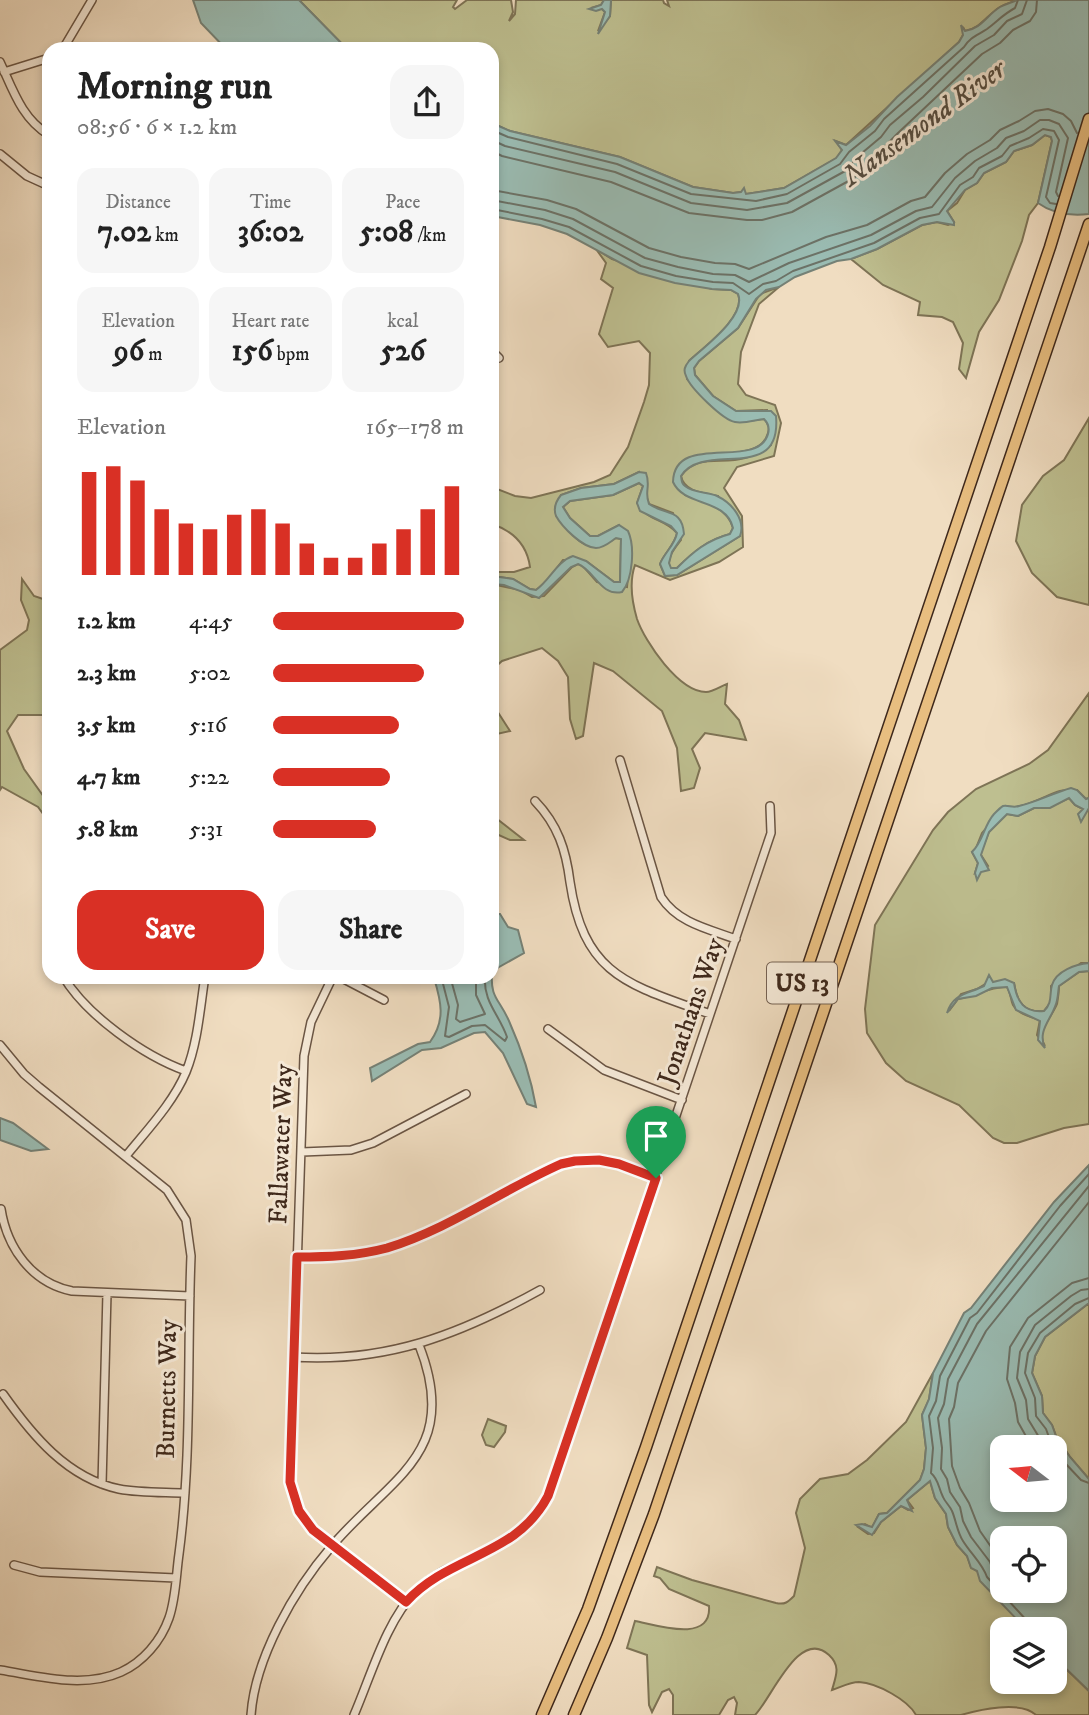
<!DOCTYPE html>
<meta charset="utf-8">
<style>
body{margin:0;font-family:"IM FELL DW Pica",serif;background:#f6f6f6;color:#222;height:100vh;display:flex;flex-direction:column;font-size:26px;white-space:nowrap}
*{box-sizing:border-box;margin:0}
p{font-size:23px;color:#767676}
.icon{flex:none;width:38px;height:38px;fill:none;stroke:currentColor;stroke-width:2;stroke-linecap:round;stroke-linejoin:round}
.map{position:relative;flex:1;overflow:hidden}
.panel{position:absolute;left:42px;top:42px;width:457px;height:942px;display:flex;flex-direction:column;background:#fff;border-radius:21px;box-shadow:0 4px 10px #0003}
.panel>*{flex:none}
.needle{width:46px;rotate:286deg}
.controls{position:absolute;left:990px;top:1435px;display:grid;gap:14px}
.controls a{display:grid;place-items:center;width:77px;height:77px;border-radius:14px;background:#fff;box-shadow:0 4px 10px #0003;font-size:35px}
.pin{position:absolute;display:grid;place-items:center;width:60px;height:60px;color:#fff;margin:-72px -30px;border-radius:50% 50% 50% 0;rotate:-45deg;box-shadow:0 0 7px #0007}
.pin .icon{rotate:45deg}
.round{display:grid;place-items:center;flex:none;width:74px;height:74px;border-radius:21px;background:#f6f6f6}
.headline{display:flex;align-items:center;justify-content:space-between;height:119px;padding:0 35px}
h1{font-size:38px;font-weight:700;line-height:52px}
.stats{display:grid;grid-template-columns:repeat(3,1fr);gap:10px;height:119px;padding:7px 35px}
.stats div{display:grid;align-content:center;border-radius:18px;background:#f6f6f6;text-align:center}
.stats b{font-size:30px;font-weight:700}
.stats small{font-size:19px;font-weight:400}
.stats p{font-size:19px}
.chart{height:196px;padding:14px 35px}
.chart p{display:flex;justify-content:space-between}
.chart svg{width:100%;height:126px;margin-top:7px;stroke:#d93025;stroke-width:6}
.primary-button{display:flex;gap:14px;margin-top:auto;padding:14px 35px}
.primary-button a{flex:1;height:80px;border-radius:21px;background:#d93025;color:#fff;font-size:28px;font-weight:700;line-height:80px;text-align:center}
.primary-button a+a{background:#f6f6f6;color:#222}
ul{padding:0 35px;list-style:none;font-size:23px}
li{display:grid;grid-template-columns:112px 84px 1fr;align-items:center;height:52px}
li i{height:18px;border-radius:9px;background:#d93025}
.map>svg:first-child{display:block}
.green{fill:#bebf90;stroke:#7e7456;stroke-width:2}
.water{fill:#9abcb3;stroke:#758176;stroke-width:2;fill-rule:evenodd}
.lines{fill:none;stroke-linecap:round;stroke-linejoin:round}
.shore{stroke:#6c7267;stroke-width:2}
.minor-casing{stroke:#6a5544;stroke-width:10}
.highway-casing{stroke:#3e281b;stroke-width:13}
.minor{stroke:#f5e9d7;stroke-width:7}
.highway{stroke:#e8be80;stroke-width:10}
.route-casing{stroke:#fff;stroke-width:14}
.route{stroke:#d93025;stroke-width:9}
.labels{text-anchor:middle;stroke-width:6;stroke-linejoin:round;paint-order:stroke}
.shield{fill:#f5e9d7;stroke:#756253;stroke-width:2}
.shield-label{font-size:24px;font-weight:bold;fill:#3e281b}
.street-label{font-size:26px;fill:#3e281b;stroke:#f5e9d7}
.water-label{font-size:28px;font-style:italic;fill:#554d41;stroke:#f5e9d7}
</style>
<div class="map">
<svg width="1089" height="1715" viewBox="0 0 1089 1715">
<rect width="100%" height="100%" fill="#f0ddc1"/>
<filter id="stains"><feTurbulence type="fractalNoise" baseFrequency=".00286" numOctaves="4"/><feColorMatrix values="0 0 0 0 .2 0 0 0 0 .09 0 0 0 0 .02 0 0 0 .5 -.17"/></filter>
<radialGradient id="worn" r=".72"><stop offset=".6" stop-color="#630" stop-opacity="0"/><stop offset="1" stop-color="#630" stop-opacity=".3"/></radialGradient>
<path class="green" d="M299,0h158l-4,7 2,2 12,-9h44l2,12 -4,9 6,-7 1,-14h88l-3,5 -10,3 11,1 3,3 -7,19 12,-15 1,-16h52l1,3 5,3 -2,-6h350c-6,3 -12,4 -17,7 -13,8 -19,21 -35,24l-2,-4v8l-4,7 -113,103 -10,-4 6,9 -5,8 -53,30 -38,6 -5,-2 -8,1 -40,-6 -73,-30 -110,-26 -18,-8v-74h-145z
M1045,135l6,2 1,4 -14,62 -9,12 -7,26 -23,59 -20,32 -13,46 -7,-9 4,-26 -10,-21 -11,-5 -24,-2 2,-13 -37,-17 -32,-26 26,-10 45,-24 15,-3 11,3 6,-3 -7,-11 10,-8 8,-13 12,-7 7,-10 22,-11 8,-11 18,-6z
M596,249l16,10 100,30 19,1 7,4c9,22 -34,53 -49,67l-2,18 21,23 31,20 25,-3c4,4 6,8 4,14 -7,28 -59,17 -80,26 -5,2 -9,8 -12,12l9,24c18,6 43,12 48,33l-3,6c-23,6 -37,18 -53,34h-7c-4,-10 5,-20 11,-28l-8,-27 -24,-9 -10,-32 -25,12 -33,4 -20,7 -5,20c19,23 30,43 60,23l5,1 -1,43h-6l-28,-21 -23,-1 -17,22 -10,8 -6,-1 -17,-10 -21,-3v-4h22l16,-5c-3,-22 -17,-36 -38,-43v-37l23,9 16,2 63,-16 16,-7 18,-28 16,-45 5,-17 1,-32 -11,-12 -31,6 -9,-13 14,-46 -12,-9 5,-16z
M779,287l-20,17 -18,48 -3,32 8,11 29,10 6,18 -7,33 -37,11 -13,21 18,28 1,31 -24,15 -49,18 -35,-15c-6,17 -3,37 2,54 8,23 42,73 69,73 7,0 15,-6 21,-8l-2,20 14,16 7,20 -41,-7 -13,16 8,19 -6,20 -13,3 -4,-43 -15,-37 -49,-40 -19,-8 -11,73 -7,3 -6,-20 -2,-42 -10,-16 -16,-13 -40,13 -10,9 2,-15 -2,-5v-26l6,-13 -3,-9 -3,-2v-16l28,6 12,7 12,-1 28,-29 6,-3 5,2 14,16 30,5 4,-41 -12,-21 -21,11h-8l-20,-18 -7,-11 7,-6 43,-6 26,-12 4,3 -6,17c13,20 25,14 40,30 -2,12 -13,20 -17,31l5,12 12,-1 63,-39 -22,-40c-14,-3 -34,-4 -37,-20 16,-23 41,-11 64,-18 9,-2 18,-9 26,-13l-4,-35 -31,1 -23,-15 -18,-21 -1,-7 5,-7 39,-33 22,-34z
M1089,418v187l-32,-8 -25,-24 -16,-32 6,-36 21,-29 21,-16z
M22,579l12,17 15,5v114h-31l-11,16 17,38 25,35v18l-11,-15 -36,-20 -2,3v-140l27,-20 2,-10 -8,-20z
M1089,693v105l-3,1 -9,-9c-5,0 -12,0 -17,1 -14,4 -39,20 -54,15l-24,27 -6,15 -4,4 6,11 -3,10 13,-7 -7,-11v-3l8,-20 18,-18 11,2 16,-8 16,-1 19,-9 6,7 8,4 -1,8 7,-9v155h-8l-30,23v16l-7,9c-20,2 -27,-9 -30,-28h-27l-10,6 -16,5 -12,17 9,-12c17,-3 33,-13 49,-12 4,6 3,11 6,18 5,9 18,12 27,15l-3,15 8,11c-10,-14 7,-29 12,-42 1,-6 2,-12 2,-18l20,-14 10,-1v153l-25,4 -47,15h-13l-11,-5 -34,-33 -53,-24 -20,-18 -19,-30 -2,-24 10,-84 58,-95 15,-18 28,-23 53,-25 19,-14z
M492,703l18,28 -13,3 -5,-5z
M492,815l32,25h-14l-18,-8z
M1089,1303v176l-19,-22 -14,-21 -4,-11 -9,-12 -1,-17 -10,-23 3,-17 10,-19z
M933,1373l-4,27 -7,15 4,33 -2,21 -4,11 -33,33 -8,1 -7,14 -7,-4 -7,3 10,7 6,-1 7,-11 20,-16 7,4 5,-2 -6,-8 23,-19 5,17 11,16 2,13 9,18 10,11 4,11 6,4 49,58h-23v53h52v-24l34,33v24h-53c-15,-15 -58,-5 -75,0 -13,0 -31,0 -45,0 -8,-15 -39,-32 -57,-33 -9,0 -18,5 -27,8 4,-14 9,-24 -3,-35 -30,-28 -57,43 -74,60h-20l2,-12 -3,-6 -6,3 -9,15h-46v-20l-4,-6 -7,3 -10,20 -3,-7 -2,-50 -20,-7 8,-27c21,4 77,23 74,-15l-40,-17 -9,-11 -6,-2 3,-9 35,13 84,23c9,2 12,-1 18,-7l11,-48 -9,-35 4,-14 20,-20 28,-5 19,-14 39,-38z
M488,1419l18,7 -1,6 -11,15 -8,-2 -4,-10z"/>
<path class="water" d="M193,0h106l48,49h-121l-25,-26z
M604,0h7l-1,16 -12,18 7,-22 -3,-3 -6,2 -7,-2 12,-4z
M1017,0h72v214c-18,2 -36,0 -51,-11l14,-62 -1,-4 -6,-2 -13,10 -18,6 -8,11 -22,11 -7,10 -12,7 -18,21 7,11v3l-17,-3 -15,3 -45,24 -26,10 -14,2 -42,16 -16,10 -13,3 -10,9 -18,29 -39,33 -5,7 1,7 18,21 23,15h35l5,5c6,69 -72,24 -95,60 1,5 0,7 4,10 8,7 23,6 32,10 15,7 29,24 23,40l-63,39 -12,1 -5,-12c4,-11 15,-19 17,-31l-6,-7 -31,-15 -3,-8 6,-17 -4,-3 -26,12 -43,6 -7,6 7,11 20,18h8l21,-11 9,6c7,15 5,48 -6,61 -21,5 -28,-22 -44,-28l-7,3 -32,31 -35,-13 -12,-1v-8l21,3 17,10 6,1c14,-10 21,-29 37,-34l13,5 28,21h6l1,-43 -5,-1c-6,4 -12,10 -20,10 -13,0 -34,-21 -40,-32 -3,-8 0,-15 5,-21l20,-7 33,-4 25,-12 7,1c5,13 -2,19 3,31 17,12 33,4 35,30l-12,18 -3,11 2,5h6c16,-16 30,-28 53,-34l3,-6c-7,-30 -49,-21 -60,-46 1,-51 85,-11 95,-48 2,-7 0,-11 -4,-15 -9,1 -20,5 -29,3 -12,-2 -45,-34 -49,-46 -3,-6 -1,-10 3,-15 15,-14 58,-45 49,-67l-7,-4 -19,-1 -37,-6 -36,-10 -72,-39 -27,-9 -48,-9v-93l18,8 110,26 73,30 40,6 8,-1 3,-4 2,6 38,-6 52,-30 6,-8 -7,-9 11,4 24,-19 27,-29 62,-55 4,-7 -2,-10 4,6c16,-2 22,-16 35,-24 5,-3 11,-4 17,-7z
M1071,788l6,2 9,9 3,-1v10l-8,14 -3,-8 5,-5 -8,-4 -6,-7 -19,10h-16l-16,8 -11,-2 -18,18 -8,23 8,15 -8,2 -4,8 -2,-7 3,-10 -6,-11c11,-10 12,-27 22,-38 1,-1 7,-7 9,-8 5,-1 10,2 16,0 18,-4 34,-13 52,-18z
M492,914h8l8,13 10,3 6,23 -32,18c-2,28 7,27 17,50 12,27 22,57 27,86l-9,-3 -24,-51 -18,-21 -11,1 -33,15 -19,2 -50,31 -2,-13 48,-24 12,-2c16,-22 11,-41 4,-64l58,-2z
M1089,963v8l-10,1 -20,14c-1,6 -1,13 -3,18 -5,16 -19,27 -11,44l-7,-8 2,-19 -24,-11 -9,-23 -15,1 -16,8 -18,3 -11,14c6,-20 21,-19 37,-27l5,-11 4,7 12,-3 9,4c3,19 10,30 30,28 9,-9 5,-16 8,-26 4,-14 24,-21 37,-22z
M0,1118l13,5 35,26 -17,2 -31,-11z
M1089,1165v138l-44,34 -10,19 -3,17 10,23 1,17 9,12 4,11 14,21 19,22v212l-34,-33v-29h-29l-46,-48 -3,-10 -6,-3 -4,-12 -10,-11 -9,-18 -2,-13 -11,-16 -5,-17 -23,19 5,11 -11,-5 -20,16 -9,13 -16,-10 6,-1 10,3 7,-13 8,-1 33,-33 4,-11 2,-21 -4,-33 7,-16 4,-26 31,-60 7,-5 83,-106zM1003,1447h52v53h-52zM1003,1538h52v53h-52z"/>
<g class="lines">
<path class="shore" d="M492,130l16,7 109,27 74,30 65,7 31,-7 53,-30 9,-12 26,-21 9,-12 80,-72c6,-10 14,-12 23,-18 11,-8 15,-14 28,-21l3,-8
M492,140l13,6 110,26 76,31 56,7 40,-7 60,-33 9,-12 25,-21 9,-12 33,-28 52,-51 19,-11 13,-14 15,-7 5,-14
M492,151l10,5 109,26 78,31 58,7h15l30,-8 62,-34 44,-45 84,-79 18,-11 13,-13 17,-9 6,-9 1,-12
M492,190l55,10 29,9 73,39 32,9 34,6 20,1 14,5 77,-32 41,-12 44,-24 14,-4 20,-24 22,-19 23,-14 10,-10 19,-9 16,-10 13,-2 15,5 8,7 6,12
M492,200l53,10 28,9 72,39 33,9 35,7 22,1 14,7 40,-19 82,-28 45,-24 16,-4 23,-29 20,-17 22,-13 9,-10 18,-7 16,-11h9l10,4 9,14 -12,54 2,4
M492,209l50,10 27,8 72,39 35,10 37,6 20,1 16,11 14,-10 13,-3 17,-10 81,-28 46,-25 19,-4 21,-29 13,-8 6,-9 23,-12 8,-10 19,-8 14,-9 11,2 5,9 -13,57 4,6 6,1
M441,976l8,31 -4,29 4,1 23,-11 13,-1 20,16 2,-4c-8,-23 -24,-35 -22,-61
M450,976l8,29 -2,14 4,3 25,-8 -9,-19v-19
M1089,1298l-14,6 -35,29 -12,20 -3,20 10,25 1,18 10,13 4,11 14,22 17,18 8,3
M1032,1447l-14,-25 -3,-19 -8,-24 3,-32 18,-29 44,-35 17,-5
M1045,1447l-17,-28 -2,-19 -9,-22 3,-26 15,-27 36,-29 10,-6 8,-1
M1003,1564l-23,-33 -11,-28 -9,-15 -8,-22 -3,-47 5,-12 4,-24 28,-52 103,-129
M1003,1581l-9,-8 -4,-11 -19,-25 -8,-16 -3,-14 -10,-15 -3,-13 -6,-10 1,-21 -4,-30 6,-14 4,-25 29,-55 112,-138
M1030,1629l-2,-7 -41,-45c-5,-14 -16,-23 -24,-36 -6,-9 -7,-21 -11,-30 -2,-5 -7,-9 -9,-14 -5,-10 -4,-17 -12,-24l2,-25 -4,-32 7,-15 4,-25 30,-58 7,-5 83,-107 29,-32"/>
<defs>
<path id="minor" d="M63,49l29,-49
M0,62c13,28 22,57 49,73
M4,72l45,-14
M0,154l27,22 22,10
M492,351l7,7
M620,760l41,137c17,26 47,32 75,42
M535,801c23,24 31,49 35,81 14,95 60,103 140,132
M49,921v3
M63,976c23,39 81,80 123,95
M333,976l-22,46 -7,34 -14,426 9,29 14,19 93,72
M338,976l46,24
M548,1029l56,41 78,30
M0,1045l24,29 15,13 128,103 19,30 5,36c-4,99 1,200 -12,298 -3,21 -3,44 -10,64 -8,23 -26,44 -48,54 -38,17 -82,4 -121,-2
M302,1152l49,-2 22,-7 93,-49
M126,1156c21,-26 47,-53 60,-84 12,-30 14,-64 19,-96
M1,1209c6,39 31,74 71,82l118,5
M297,1257c44,0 84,-5 126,-22 31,-14 61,-31 91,-47 23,-12 47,-28 75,-28 23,0 46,8 67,18
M293,1357c93,6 166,-22 247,-67
M3,1394c29,41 64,84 116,95 21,4 44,3 66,4
M102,1484l5,-191
M14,1565l26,7 136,6
M251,1715c4,-57 43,-125 80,-168 59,-70 131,-93 88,-202
M354,1715c17,-39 32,-94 62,-124 43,-41 100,-34 132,-95l223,-663 -1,-27"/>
<path id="highway" d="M542,1715l46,-106 58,-162 404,-1200 39,-128
M574,1715l33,-77 47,-124 435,-1290"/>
</defs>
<use href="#minor" class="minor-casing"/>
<use href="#highway" class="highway-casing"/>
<use href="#minor" class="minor"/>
<use href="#highway" class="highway"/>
</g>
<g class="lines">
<defs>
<path id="route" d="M599,1160l20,4 37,14 -108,318c-32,61 -98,58 -142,106l-93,-72 -14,-19 -9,-29 7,-225c30,0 60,-1 90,-9 62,-19 115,-58 174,-84l14,-3z"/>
</defs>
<use href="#route" class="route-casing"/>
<use href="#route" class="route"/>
</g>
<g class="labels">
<rect class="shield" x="767" y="962.5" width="70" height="41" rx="5"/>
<g class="shield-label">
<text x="802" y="991">US 13</text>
</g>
<g class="street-label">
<text transform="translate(690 1011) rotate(-71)" y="9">Jonathans Way</text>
<text transform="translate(280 1144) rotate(-88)" y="9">Fallawater Way</text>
<text transform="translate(166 1389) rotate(-89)" y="9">Burnetts Way</text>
</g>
<g class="water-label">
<text transform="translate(923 122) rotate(-36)" y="10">Nansemond River</text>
</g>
</g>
<rect width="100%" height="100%" filter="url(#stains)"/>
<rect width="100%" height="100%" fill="url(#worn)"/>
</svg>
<div class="controls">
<a><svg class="needle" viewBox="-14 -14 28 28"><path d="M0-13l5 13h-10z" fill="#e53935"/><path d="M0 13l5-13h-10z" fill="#767676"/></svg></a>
<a><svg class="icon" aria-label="locate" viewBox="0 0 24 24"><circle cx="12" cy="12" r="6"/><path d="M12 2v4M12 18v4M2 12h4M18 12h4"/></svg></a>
<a><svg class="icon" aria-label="layers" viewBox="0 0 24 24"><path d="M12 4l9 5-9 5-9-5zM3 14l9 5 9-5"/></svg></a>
</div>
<div class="pin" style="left:656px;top:1178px;background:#1e9e55"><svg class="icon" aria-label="arrive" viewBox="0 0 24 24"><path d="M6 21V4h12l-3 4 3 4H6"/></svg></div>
<section class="panel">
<div class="headline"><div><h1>Morning run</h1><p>08:56 · 6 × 1.2 km</p></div><a class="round"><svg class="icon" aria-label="share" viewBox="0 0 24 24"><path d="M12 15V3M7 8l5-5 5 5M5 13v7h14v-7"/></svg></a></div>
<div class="stats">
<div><p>Distance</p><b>7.02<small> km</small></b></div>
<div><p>Time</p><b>36:02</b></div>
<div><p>Pace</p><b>5:08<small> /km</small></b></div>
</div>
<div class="stats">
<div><p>Elevation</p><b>96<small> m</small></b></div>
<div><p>Heart rate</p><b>156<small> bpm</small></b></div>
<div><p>kcal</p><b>526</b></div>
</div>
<div class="chart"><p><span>Elevation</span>165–178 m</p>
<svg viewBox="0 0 160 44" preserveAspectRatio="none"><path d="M5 44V8M15 44V6M25 44V11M35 44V21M45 44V26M55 44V28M65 44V23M75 44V21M85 44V26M95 44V33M105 44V38M115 44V38M125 44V33M135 44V28M145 44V21M155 44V13"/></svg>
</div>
<ul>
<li><b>1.2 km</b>4:45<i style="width:100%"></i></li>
<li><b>2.3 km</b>5:02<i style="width:79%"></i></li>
<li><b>3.5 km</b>5:16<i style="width:66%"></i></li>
<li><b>4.7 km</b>5:22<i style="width:61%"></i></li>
<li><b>5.8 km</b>5:31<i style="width:54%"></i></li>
</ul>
<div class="primary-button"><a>Save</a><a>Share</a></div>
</section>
</div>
